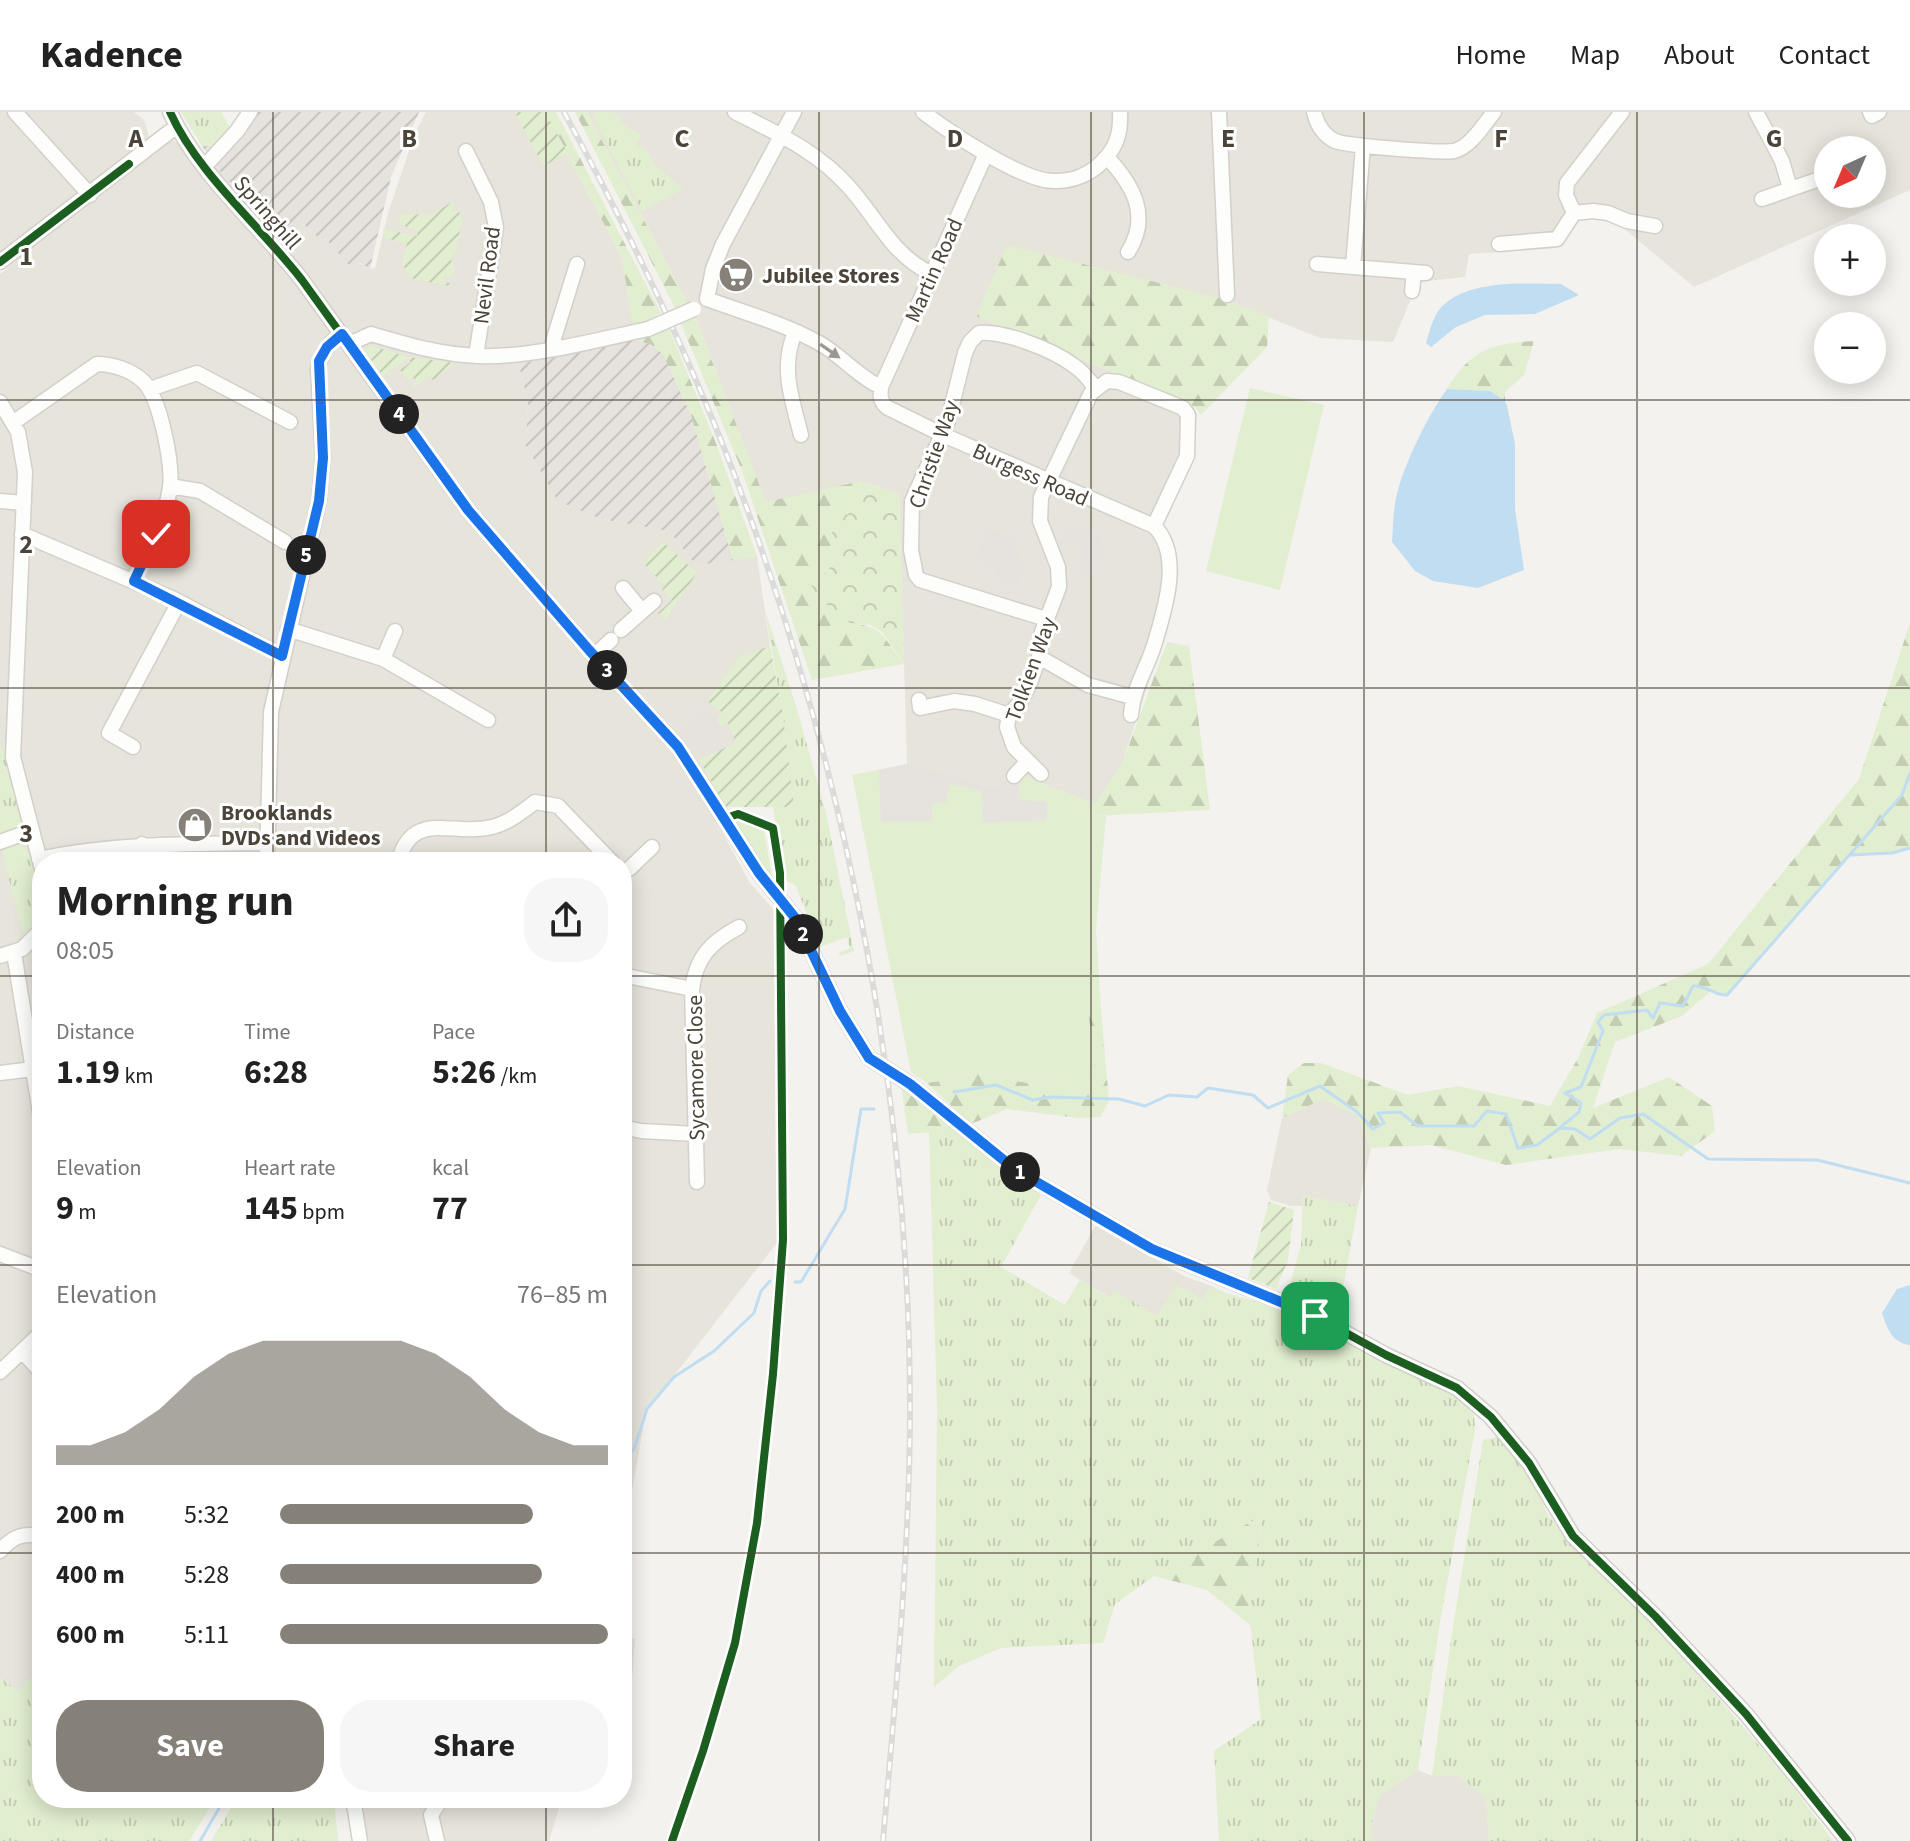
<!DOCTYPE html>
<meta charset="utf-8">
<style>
body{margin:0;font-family:"Source Sans 3",sans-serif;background:#f6f6f6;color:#222;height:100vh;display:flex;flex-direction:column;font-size:30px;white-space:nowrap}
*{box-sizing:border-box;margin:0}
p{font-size:26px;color:#767676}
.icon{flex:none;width:44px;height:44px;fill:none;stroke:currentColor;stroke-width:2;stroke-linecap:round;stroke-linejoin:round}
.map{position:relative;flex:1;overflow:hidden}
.drawer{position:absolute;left:32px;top:740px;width:600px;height:956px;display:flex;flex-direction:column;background:#fff;border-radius:32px;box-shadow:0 4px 20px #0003}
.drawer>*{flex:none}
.needle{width:52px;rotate:224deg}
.fabs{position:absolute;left:1814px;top:24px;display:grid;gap:16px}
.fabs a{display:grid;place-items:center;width:72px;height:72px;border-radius:50%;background:#fff;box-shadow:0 4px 20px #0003;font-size:40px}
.pin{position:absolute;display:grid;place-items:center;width:68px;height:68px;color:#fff;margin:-34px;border-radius:16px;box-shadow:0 4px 12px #0006}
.km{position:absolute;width:40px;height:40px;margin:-20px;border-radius:50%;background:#222;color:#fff;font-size:22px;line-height:40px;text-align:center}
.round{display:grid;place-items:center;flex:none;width:84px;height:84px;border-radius:32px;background:#f6f6f6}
.summary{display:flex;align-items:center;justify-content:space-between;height:136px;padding:0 24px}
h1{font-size:44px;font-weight:700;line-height:60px}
.metrics{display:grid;grid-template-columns:repeat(3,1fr);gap:12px;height:136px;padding:8px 24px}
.metrics div{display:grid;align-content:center}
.metrics b{font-size:34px;font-weight:700}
.metrics small{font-size:22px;font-weight:400}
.metrics p{font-size:22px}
.chart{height:224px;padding:16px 24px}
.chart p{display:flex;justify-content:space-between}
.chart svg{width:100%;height:144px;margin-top:8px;fill:#868178;opacity:.7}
.button{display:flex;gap:16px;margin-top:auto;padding:16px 24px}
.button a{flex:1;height:92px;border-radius:32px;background:#868178;color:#fff;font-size:32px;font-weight:700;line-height:92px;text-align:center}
.button a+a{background:#f6f6f6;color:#222}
ul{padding:0 24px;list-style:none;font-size:26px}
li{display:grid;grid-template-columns:128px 96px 1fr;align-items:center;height:60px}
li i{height:20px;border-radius:10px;background:#868178}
header{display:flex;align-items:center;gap:48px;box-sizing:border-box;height:112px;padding:0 40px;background:#fff;border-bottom:2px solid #e0e0e0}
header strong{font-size:38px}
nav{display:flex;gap:44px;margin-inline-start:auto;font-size:28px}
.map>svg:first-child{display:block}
.residential{fill:#e7e4dc;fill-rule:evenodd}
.industrial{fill:url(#industrial-furrows)}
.grass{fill:url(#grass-tufts)}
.forest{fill:url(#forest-firs)}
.park{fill:url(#park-crowns)}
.garden{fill:url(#garden-furrows)}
.pitch{fill:#e1eecf}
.parking{fill:#e6e3df}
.water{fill:#c0ddf1}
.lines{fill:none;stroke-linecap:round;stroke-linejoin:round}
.stream{stroke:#c0ddf1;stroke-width:3}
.minor-casing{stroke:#d2d0cb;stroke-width:17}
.minor{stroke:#fdfdfc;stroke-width:14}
.rail-casing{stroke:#dbdbda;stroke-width:6}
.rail{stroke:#fff;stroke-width:3;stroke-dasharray:9;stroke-linecap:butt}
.minor-bridge-casing{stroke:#d2d0cb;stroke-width:17;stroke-linecap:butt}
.minor-bridge{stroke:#fdfdfc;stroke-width:14}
.cycleway-casing{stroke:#fff;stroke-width:13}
.cycleway{stroke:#1b5e20;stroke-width:8}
.oneway{fill:#9b9791}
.route-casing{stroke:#fff;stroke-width:16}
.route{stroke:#1a73e8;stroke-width:10}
.grid{fill:none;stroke:#4b4439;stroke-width:2;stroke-opacity:0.55}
.labels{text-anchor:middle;stroke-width:6;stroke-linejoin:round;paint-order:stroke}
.street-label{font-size:22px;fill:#4b4439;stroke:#fff}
.poi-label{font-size:22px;font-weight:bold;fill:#4b4439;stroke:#fff;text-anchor:start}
.grid-label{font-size:26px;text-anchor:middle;font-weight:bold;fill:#4b4439;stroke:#fff;stroke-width:6;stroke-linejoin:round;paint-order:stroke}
</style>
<header>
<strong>Kadence</strong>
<nav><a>Home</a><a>Map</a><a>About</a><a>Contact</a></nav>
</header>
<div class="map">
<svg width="1910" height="1729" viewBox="0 0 1910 1729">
<defs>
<pattern id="industrial-furrows" width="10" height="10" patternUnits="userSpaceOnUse" patternTransform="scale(2)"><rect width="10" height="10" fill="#e6e2de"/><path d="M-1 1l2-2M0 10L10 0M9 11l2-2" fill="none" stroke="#c7c3bf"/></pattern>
<pattern id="grass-tufts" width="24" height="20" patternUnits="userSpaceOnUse" patternTransform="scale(2)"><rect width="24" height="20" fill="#e1eecf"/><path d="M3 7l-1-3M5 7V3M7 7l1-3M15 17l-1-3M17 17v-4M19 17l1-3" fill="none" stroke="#c3cdb2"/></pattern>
<pattern id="forest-firs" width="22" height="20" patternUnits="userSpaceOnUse" patternTransform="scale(2)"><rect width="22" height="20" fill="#e1eecf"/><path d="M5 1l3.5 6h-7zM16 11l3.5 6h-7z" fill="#c3cdb2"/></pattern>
<pattern id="park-crowns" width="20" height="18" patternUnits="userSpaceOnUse" patternTransform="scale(2)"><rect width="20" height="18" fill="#e1eecf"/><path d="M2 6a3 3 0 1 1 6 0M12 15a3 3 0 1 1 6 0" fill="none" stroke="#c3cdb2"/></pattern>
<pattern id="garden-furrows" width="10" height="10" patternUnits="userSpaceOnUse" patternTransform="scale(2)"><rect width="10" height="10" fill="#e1eecf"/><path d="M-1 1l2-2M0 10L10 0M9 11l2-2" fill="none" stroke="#c3cdb2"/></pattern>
</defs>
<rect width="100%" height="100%" fill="#f4f2ee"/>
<path class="residential" d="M0,0h134l10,8 9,30 17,-12 47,30 70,72 14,-18 20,18 3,-2 13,12 33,19 5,-1 13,-55 27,-80 11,-21h119l77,146 13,82 -35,5 -80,20 8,37 -2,44 75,73 68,12 27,34 61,-9 13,90 13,70 11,91h-69l-13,7 38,69 23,26 6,331 -133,172 -18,101 -6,3v-654h-580v801l-23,29 -19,-14v-1404l11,-9 -11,-13z
M587,0h1323v78l-216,97 -73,-61 -24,-9 -18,4 -23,27 -87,6 -4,23 -47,5 -25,60 -73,-4 -97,-39 -247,17 218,90 -2,51 -29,68 13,45 -13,68 -41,126 -27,40 -70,-27 -17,1 -12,9 -89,-23 -8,-270 -38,-13 -95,22 -70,-184zM1828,38h44v44h-44z
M1323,987l34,16 14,33 -13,58 -55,-10 -1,10h-11l-20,-6 -4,-10 15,-72z
M1095,1114l91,51 26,9 -9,13 -46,17 -42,-24 -5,6 -41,-25z
M622,1521l13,6 -5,68 -8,33z
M1418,1658l14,6h26l28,21 3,44h-117l-2,-12 10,-35z
M358,1686h204l-13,43h-184z"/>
<path class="industrial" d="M241,0h178l-28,65 -21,92 -11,-7 -9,4 -25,-28 -3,3 -20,-18 -15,18 -70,-73 -15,-22h9l10,-5z
M635,228l17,5 11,9 28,61 42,145 -37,5 -27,-34 -68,-12 -43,-18 -32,-55 2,-44 -9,-37 33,-10z"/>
<path class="grass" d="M181,0h40l9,16c-8,12 -13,19 -28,18z
M593,0h19l8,5 -1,5 22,13 -5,10 12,6 6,13 29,25 -41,22 -43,-82z
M765,498l32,99 29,104 28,138 -14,5 -1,-3 11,-5 -3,-11 -27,10 -24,-61 -12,-7 -11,-72 21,-1 -11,-90z
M0,632l6,10 16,68 -4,9 -18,8z
M742,707l22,10 8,47h-5l-34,-56z
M18,732c20,6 28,57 23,75 -3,9 -11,14 -16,20l-24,-90z
M948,1013l93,70 -40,72 64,38 15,-25 29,18 6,-7 42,25 20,-31 26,14 9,-13 14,7 55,15 84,40 83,41 26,26 1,15 -34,186 -23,154 -38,24 -10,35 2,12h-153l-5,-90 47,-32 -12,-107 14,-96 -109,60 -39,28 -12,39 -102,5 -42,18 -25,21 3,-278 -8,-277z
M1303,1084l55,10 -21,115 -50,-26 14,-50z
M1497,1325l32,37 19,41 21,26 83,80 130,151 51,69h-344l-3,-44 -28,-21h-26l19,-136 32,-200z
M42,1551v135h174l-27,43h-189v-163l19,13z
M237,1686h97l4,43h-127z"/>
<path class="forest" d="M545,0h11l105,201 -28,15 -11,-70z
M575,0h12l101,192 -13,4z
M1007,133l216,54 46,17 -2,31 -66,68 -7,-9 -218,-90z
M693,200l73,190 95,-21 -3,21 -11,15 -15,49 18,57c37,4 32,15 54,41l-92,16 -70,-209 -63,-152z
M668,214l48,117 41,113 -24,4 -42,-145 -28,-61 -11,-9 -17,-5v-3z
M1534,229l-10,34 -19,17v9l-15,-10 -43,-2c24,-39 43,-45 87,-48z
M1910,511v225l-18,5 -43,2 -122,140h-10l-6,-4 -29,25 -67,26 -22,66 76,-31 43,29 3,25 -34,25 -62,-7 -113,16 -75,-20 -60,3 -14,-33 -34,-16 -41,19 6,-43 16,-12h17l87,32 50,-9 92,20 28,-48 19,-45 111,-49 151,-185z
M1167,530l22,4 21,164 -116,6 1,-12 27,-40z
M1101,897l8,92 -9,16 -21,1 -72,-9 -36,15 -44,-41 51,-9 67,12 51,5 -8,-81z
M901,973l47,40 -19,7 -21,2z
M1263,1403l-14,97 2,14 -44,-36 -53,-14z"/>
<path class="park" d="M861,369l38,13 5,170 -22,-32 -11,-7 -21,-2 -29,-23 -10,-15c23,-20 28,-19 19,-50l28,-33z"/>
<path class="garden" d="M515,0h30l23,41 -25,13z
M453,89l3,5 -4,2 1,3 5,-1 4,8 -7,38 -3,-1 -1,6 4,4 -2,11 -8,-1 -1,7 6,1 -1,3 -39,-8 -8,-15 5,-19 -25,-7 2,-8 33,7 1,-5 -19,-7 1,-10 32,1z
M368,233l41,12 46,6 -22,17 -3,-4 -17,12 -2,-3 5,-4 -3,-4 -5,3 -8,-10 11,-8 -3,-4 -25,18 -18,-25z
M663,430l34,31 -32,47 -7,-7 14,-13 -10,-11 3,-3 -22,-23z
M770,534l13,70 11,91h-69l-26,-48 37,-16 -8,-20 -8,3 -3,-7 5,-7 -15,-11 33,-45z
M1269,1090l25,8 -6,50 -12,29 -28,-11z"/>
<path class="pitch" d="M1250,276l74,17 -44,185 -74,-19z
M907,652l89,23 12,-10h17l70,27 -1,12h12l-10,114 5,79 -13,2 9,80 -52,-5 -67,-12 -51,9 -16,-11 -59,-297z"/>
<path class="parking" d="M1069,412l33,14 -3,7 7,3 -8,18 -6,-2 3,8 -11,3 -6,-18 5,-2 1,-5 -11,-5 -1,-4 -11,4 -3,-9 7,-2z
M989,417l14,6 2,4 7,-2 13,34 -8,3 4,11 -4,1 -3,-7 -4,6 -16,-7 3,-7 -22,-11z
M702,599l15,8 4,10 -5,3 9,16 -21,9 -7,-10 -5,2 -14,-14z
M907,652l89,23 12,-10h11l1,23 27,2v18l-64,3 -1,-32 -32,-7 -4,18 -14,1v18l-51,1 -2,-52z"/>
<path class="water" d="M1561,172l18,11 -44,19 -50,1 -29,12 -25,20 -5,-4c3,-10 6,-22 11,-30 24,-35 87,-29 124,-29z
M1447,277l43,2 15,10 2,5 8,38v65l9,61 -46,18 -45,-7 -18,-10 -23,-29c1,-13 1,-26 3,-38 5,-33 33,-89 52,-115z
M1910,1173v60c-18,-2 -23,-17 -28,-32l15,-24z"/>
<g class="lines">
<path class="stream" d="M1851,743l41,-2 18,-5
M954,980l42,-7 37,15 17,-3 69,2 26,7 24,-11 28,2 11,-9 45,7 15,13 52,-22 37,26 16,17 11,-6 -6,-10 22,-1 18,14h56l13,-15 19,3 12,34 19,-3 23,-17 15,1 15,10 30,-21 23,-4 65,45 109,1 93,23
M1562,1014l17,-14 2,-9 -16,-10 16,-6 22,-56 -5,-9 6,-7 43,-5 6,8 7,-15 23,3 10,-20c13,-1 20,9 34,9l175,-200 8,-22
M795,1170h6l44,-73 16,-100h13
M622,1349l12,-12 13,-40 27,-32 40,-26 40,-38 7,-22 9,-10
M200,1729l25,-43"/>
<defs>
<path id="minor" d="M15,0l75,83
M170,0c27,61 91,115 132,168l166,230 121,140 89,97 81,126 37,46 44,92 29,47 41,26 106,86 136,79 163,67 71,39 71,33 34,29 38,46 44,73 82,80 91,98 102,127
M735,0c41,21 82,39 113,74 28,30 44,70 84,88
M923,0c26,20 98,68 129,69 19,1 37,-6 50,-19 15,-15 19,-30 18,-50
M1219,0l8,183
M1314,0c3,13 9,23 21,29 12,5 105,12 119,10 17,-4 30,-27 40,-39
M1756,0l26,49 8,27
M1870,0l2,4 7,-4
M466,39l25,51 5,25 -20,129
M986,42l-105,233c-1,10 -1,15 7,21l53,26 213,92c28,28 12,79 2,113 -7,27 -23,47 -25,76
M1107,45c26,28 44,59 21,95
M205,54l32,-35 13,-19
M1762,87l66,-23
M1574,101l-8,-18 1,-12 55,-71
M1499,132l58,-5 17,-26 19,-2 15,2 19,8 28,5
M0,150l177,-136
M1317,152l109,9
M1353,154l10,-120
M1412,179l2,-19
M707,187l6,-30 10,-25 71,-132
M707,187c38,14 76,24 112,44 22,12 39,34 62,44
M795,220c-15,36 -3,67 6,103
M349,232l22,-10c34,10 71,21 108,22 52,2 117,-16 169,-27
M551,236l26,-84
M150,277l47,-16 93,49
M0,290l18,30 7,40 -12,285 29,112
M14,310l83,-58c16,0 34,6 46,17 17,16 30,83 27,107 -5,33 -24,62 -36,93
M170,374l30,5 85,51
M0,389l24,2
M22,422l152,65 108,57
M623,476l19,23
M1046,507l-126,-39 -4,-5 -5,-25 1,-49 36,-80 17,-68 5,-11 9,-9c24,-3 74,17 94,32 9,6 16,14 22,23
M288,517l95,30 105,61
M621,518l33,-29
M594,544l17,-16
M1039,545l49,28 44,12
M383,547l12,-28
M919,588l1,8 34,-7 21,3 34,11
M133,635l-24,-14 70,-131
M1041,662l-27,-27 -7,-20 2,-12 12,-14 9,-18 9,-26 3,-25 17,-45 -1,-20 -18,-46 1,-24 50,-104 16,-12 12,1 64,26 5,7 -1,41 -33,70
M1014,664l13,-14
M0,730l31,-11
M142,732l1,18
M39,747c76,-16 151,-15 229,-16
M267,750l4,-150 48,-211 4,-43 -5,-88c2,-15 11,-28 24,-36
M398,750c15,-54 54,-25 94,-35 16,-4 30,-15 43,-25l23,4 54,56
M622,760l7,-3 23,-22
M14,841l28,172
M0,844l22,-7 20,-20
M622,863l70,14
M0,961l33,-4
M622,1015l19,4 55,3
M697,1070l-5,-193c4,-32 19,-47 47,-62
M0,1142l42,16
M22,1239l20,22
M0,1260l42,-40
M0,1439c13,-15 23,-18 42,-15
M353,1686l7,43
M437,1729l-6,-26 11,-17"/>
</defs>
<use href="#minor" class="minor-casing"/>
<use href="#minor" class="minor"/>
<defs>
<path id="rail" d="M564,0c67,124 129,250 178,383 108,291 169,614 168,924 -1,141 -15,282 -27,422"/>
</defs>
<use href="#rail" class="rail-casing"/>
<use href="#rail" class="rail"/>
<defs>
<path id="minor-bridge" d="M648,217l46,-20"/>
</defs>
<use href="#minor-bridge" class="minor-bridge-casing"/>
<use href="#minor-bridge" class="minor-bridge"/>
<defs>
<path id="cycleway" d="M170,0c27,61 91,115 132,168l166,230 121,140 89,97 81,126 37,46 44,92 29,47 41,26 106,86 136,79 163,67 71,39 71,33 34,29 38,46 44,73 82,80 91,98 102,127
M0,150l129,-98
M672,1729l31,-90 32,-108 22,-120 16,-149 10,-134 -3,-367 -7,-45 -35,-14 -15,5"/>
</defs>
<use href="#cycleway" class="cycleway-casing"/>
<use href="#cycleway" class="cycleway"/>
</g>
<defs><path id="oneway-solid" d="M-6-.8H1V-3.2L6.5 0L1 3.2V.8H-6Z" transform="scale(2)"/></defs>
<use class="oneway" href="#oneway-solid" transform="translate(830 239) rotate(35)"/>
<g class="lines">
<defs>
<path id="route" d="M156,422l-22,47 148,75 37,-155 4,-43 -4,-97 8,-14 15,-13 126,176 121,140 89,97 81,126 37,46 44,92 29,47 41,26 106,86 136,79 163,67"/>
</defs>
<use href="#route" class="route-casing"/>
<use href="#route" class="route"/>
</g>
<path class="grid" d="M273,0v750M546,0v750M819,0v1729M1091,0v1729M1364,0v1729M1637,0v1729M0,288h1910M0,576h1910M0,864h42M622,864h1288M0,1153h42M622,1153h1288M0,1441h42M622,1441h1288M273,1686v43M546,1686v43"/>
<defs>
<symbol id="supermarket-disc" viewBox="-11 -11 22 22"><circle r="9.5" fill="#868178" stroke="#fff"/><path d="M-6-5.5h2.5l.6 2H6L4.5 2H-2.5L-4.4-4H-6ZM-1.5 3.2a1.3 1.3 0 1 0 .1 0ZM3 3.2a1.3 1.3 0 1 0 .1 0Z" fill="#fff"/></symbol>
<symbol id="shop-disc" viewBox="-11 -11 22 22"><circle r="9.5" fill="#868178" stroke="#fff"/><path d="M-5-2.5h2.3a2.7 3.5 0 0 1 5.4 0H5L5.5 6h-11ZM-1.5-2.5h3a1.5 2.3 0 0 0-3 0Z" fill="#fff"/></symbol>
</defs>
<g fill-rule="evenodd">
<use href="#supermarket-disc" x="716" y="143" width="40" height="40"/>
<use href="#shop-disc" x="175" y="693" width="40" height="40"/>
</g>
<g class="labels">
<g class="street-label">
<text transform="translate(268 100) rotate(49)" y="8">Springhill</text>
<text transform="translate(933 158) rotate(-66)" y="8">Martin Road</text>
<text transform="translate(486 163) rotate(-83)" y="8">Nevil Road</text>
<text transform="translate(933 342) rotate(-71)" y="8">Christie Way</text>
<text transform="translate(1031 362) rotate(24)" y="8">Burgess Road</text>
<text transform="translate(1030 557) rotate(-70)" y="8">Tolkien Way</text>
<text transform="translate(695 956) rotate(-91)" y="8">Sycamore Close</text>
</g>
<g class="poi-label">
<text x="762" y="171">Jubilee Stores</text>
<text x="221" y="708">Brooklands<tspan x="221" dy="25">DVDs and Videos</tspan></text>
</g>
</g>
<g class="grid-label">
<text x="136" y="35">A</text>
<text x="409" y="35">B</text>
<text x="682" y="35">C</text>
<text x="955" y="35">D</text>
<text x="1228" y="35">E</text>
<text x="1501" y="35">F</text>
<text x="1774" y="35">G</text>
<text x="26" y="153">1</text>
<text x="26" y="441">2</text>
<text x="26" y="730">3</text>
</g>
</svg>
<div class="fabs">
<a><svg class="needle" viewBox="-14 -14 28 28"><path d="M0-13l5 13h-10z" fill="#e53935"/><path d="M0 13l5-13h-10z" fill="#767676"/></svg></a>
<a>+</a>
<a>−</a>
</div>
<div class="pin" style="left:1315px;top:1204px;background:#1e9e55"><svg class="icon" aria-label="arrive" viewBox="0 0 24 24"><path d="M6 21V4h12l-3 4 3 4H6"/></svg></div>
<div class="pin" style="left:156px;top:422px;background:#d93025"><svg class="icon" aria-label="check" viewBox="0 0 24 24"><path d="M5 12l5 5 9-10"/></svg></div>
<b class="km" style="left:1020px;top:1060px">1</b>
<b class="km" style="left:803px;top:822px">2</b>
<b class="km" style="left:607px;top:558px">3</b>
<b class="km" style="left:399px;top:302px">4</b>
<b class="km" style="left:306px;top:443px">5</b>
<section class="drawer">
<div class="summary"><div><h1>Morning run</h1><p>08:05</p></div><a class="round"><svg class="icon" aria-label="share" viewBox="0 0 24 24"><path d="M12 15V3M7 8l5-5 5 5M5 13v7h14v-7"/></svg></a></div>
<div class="metrics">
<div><p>Distance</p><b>1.19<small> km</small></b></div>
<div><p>Time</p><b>6:28</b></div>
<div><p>Pace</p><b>5:26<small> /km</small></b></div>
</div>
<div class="metrics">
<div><p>Elevation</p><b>9<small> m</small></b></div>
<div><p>Heart rate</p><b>145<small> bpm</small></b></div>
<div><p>kcal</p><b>77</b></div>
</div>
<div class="chart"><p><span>Elevation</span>76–85 m</p>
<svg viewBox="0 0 160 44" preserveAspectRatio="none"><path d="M0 44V38L10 38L20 34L30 27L40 17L50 10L60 6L70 6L80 6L90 6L100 6L110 10L120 17L130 27L140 34L150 38L160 38V44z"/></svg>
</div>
<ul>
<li><b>200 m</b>5:32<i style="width:77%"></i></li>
<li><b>400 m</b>5:28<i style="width:80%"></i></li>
<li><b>600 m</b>5:11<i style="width:100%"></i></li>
</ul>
<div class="button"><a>Save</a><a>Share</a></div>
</section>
</div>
